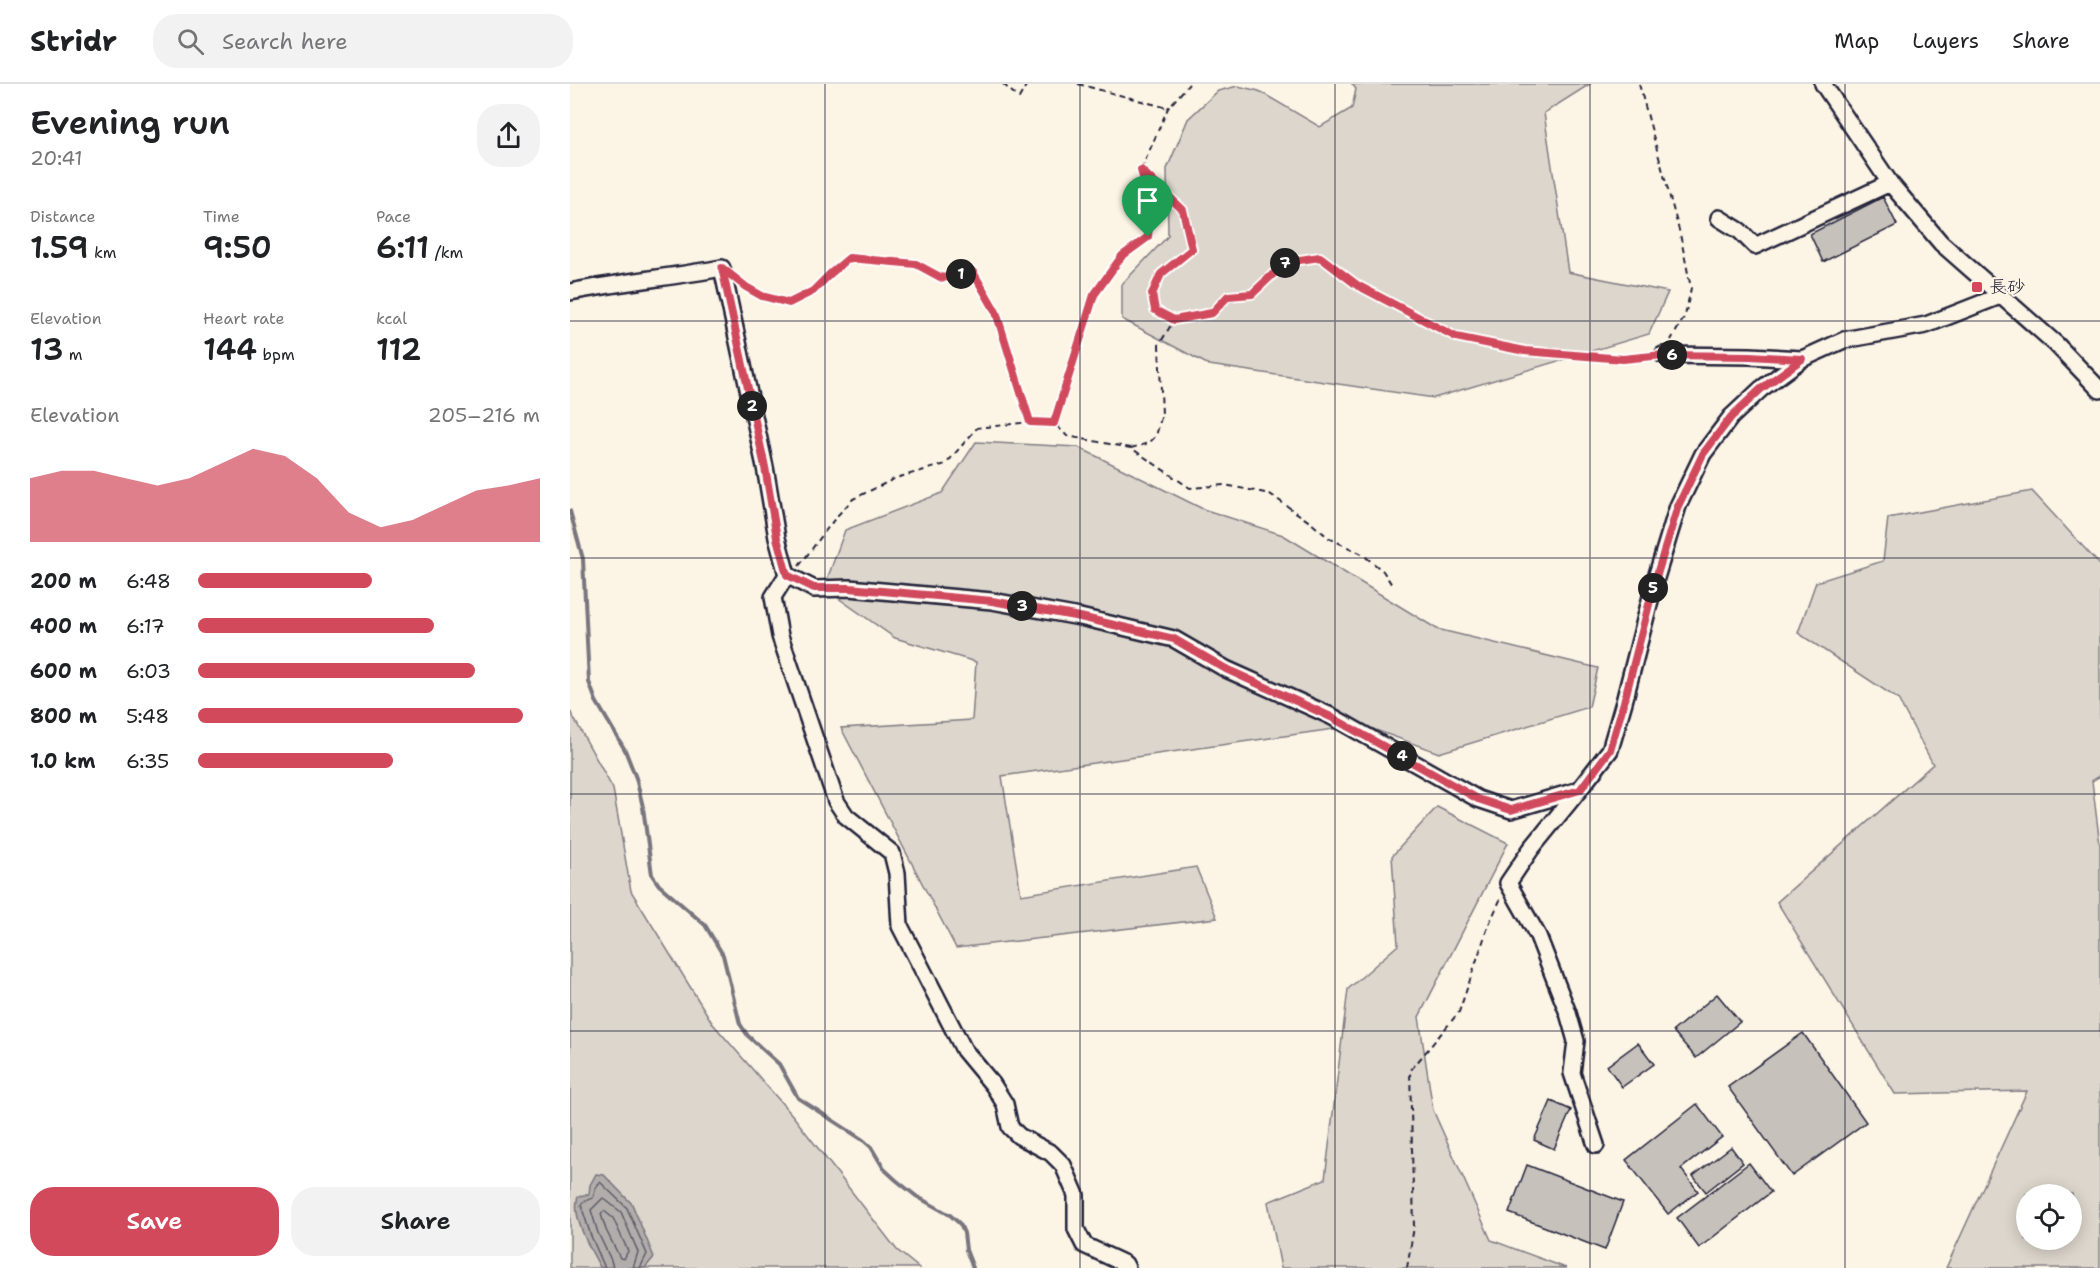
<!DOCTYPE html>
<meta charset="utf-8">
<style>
body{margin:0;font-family:"Shantell Sans","Klee One",sans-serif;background:#f2f2f2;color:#202124;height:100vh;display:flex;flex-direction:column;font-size:22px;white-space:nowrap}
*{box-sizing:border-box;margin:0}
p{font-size:20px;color:#757577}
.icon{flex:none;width:33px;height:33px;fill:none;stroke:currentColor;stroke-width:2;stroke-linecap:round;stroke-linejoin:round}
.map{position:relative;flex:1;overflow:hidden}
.details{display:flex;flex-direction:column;background:#fff;width:570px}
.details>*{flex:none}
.buttons{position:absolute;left:1446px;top:1100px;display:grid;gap:12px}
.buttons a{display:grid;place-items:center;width:66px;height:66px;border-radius:50%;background:#fff;box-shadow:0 3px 15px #0003;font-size:30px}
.pin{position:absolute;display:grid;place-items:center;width:51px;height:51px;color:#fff;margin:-62px -26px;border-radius:50% 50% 50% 0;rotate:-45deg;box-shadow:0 0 6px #0007}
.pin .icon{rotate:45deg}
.km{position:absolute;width:30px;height:30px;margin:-15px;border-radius:50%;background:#222;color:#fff;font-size:16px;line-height:30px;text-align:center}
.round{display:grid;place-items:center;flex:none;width:63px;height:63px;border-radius:24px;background:#f2f2f2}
.summary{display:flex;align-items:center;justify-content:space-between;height:102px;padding:0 30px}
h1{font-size:33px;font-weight:600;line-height:45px}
.figures{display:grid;grid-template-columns:repeat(3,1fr);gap:9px;height:102px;padding:6px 30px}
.figures div{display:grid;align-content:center}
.figures b{font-size:30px;font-weight:600}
.figures small{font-size:16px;font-weight:400}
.figures p{font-size:16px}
.chart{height:168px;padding:12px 30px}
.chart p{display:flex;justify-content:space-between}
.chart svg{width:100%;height:108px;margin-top:6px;fill:#d1495b;opacity:.7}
.action{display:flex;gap:12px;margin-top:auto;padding:12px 30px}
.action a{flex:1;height:69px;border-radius:24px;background:#d1495b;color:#fff;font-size:24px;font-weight:600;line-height:69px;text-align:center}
.action a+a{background:#f2f2f2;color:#202124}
ul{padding:0 30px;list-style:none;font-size:20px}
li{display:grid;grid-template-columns:96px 72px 1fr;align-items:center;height:45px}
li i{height:15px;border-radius:8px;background:#d1495b}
header{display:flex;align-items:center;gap:36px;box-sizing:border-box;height:84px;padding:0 30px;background:#fff;border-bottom:2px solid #e0e0e0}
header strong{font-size:28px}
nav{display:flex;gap:33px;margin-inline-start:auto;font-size:21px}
.search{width:420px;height:54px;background:#f2f2f2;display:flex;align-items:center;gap:15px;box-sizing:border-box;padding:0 21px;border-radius:24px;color:#757577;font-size:22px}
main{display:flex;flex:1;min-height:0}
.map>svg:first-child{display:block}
.green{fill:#dcd6cc;stroke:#7f7c84;stroke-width:1.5;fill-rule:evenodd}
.water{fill:#b2adab;stroke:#78757e;stroke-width:1.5}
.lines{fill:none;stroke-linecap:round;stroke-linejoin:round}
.shore{stroke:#5c5a68;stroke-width:1.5}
.stream{stroke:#78757e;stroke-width:4}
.building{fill:#c6c1bb;stroke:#22223b;stroke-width:1.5}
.street-casing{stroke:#22223b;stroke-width:20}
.path{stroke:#22223b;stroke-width:2;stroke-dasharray:6 4.5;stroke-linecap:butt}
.street{stroke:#fcf5e5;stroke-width:15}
.route-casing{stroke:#fff;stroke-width:12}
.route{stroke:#d1495b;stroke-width:8}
.grid{fill:none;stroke:#22223b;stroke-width:1.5;stroke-opacity:0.55}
.poi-dot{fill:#d1495b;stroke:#fcf5e5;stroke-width:2}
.labels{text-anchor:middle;stroke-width:4.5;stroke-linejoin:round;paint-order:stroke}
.poi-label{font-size:18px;fill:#22223b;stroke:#fcf5e5;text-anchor:start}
</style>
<header>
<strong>Stridr</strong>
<div class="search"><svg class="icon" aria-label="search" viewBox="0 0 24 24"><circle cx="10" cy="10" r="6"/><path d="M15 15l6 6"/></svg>Search here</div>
<nav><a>Map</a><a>Layers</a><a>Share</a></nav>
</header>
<main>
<section class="details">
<div class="summary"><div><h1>Evening run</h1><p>20:41</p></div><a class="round"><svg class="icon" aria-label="share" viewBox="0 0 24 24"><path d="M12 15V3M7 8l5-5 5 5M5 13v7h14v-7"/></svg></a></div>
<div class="figures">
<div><p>Distance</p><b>1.59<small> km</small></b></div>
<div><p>Time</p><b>9:50</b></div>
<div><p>Pace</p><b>6:11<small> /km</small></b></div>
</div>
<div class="figures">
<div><p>Elevation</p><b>13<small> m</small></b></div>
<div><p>Heart rate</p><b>144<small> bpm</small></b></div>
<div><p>kcal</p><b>112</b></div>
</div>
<div class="chart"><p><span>Elevation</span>205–216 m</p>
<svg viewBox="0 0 160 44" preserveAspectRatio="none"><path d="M0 44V18L10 15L20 15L30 18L40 21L50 18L60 12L70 6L80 9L90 18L100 32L110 38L120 35L130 29L140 23L150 21L160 18V44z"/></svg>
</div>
<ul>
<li><b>200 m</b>6:48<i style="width:51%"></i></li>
<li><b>400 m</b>6:17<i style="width:69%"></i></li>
<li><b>600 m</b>6:03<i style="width:81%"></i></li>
<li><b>800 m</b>5:48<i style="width:95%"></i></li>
<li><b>1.0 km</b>6:35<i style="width:57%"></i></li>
</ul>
<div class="action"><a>Save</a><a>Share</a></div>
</section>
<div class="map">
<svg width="1530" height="1184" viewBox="0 0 1530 1184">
<rect width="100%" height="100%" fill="#fcf5e5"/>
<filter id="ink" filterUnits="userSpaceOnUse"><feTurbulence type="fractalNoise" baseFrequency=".0167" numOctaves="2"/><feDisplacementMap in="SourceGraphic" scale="12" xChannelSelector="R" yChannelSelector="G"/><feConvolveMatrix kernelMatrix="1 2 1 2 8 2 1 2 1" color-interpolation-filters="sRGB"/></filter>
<g filter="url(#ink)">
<path class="green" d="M782,0h238l-46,29 24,159 100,20 -19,42 -215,64 -225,-33 -87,-46v-35l46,-48 -1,-67 21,-50 30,-28 20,-5 21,5 61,36 32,-19 4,-19z
M406,358l102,5 125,62 80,26 154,94 161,39 -9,39 -150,46 -77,-28 -360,51 19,119 175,-28 21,51 -261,30 -115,-220 131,-8 4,-58 -81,-24 -71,-50 21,-58 97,-37z
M1462,407l68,74v211l-8,5 8,64v423h-154l81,-177 -132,3 -118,-192 156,-138 -35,-65 -100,-66 18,-51 67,-21 5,-43zM1456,1110h46v45h-46z
M0,627l43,78 18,102 82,133 80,92 104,134 22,18h-349z
M867,723l71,36 -89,174 14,93 58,130 75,28h-285l-13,-66 57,-23 23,-190 50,-44 -6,-89z"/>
<path class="water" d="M26,1090l8,1 28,29 22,53 -9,11 -45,-1c-10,-18 -29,-51 -22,-70l11,-3 1,-9z"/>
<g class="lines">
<path class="shore" d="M34,1127l9,7 15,33 -4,8 -4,-1 -14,-28 -5,-16z
M35,1184l-14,-32 -10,-31 2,-3 10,-4 3,-11 4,-5 27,26 20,46 -7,14
M43,1184l-2,-8 -13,-27 -7,-23 12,-12 18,14 17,40 -5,16"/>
<path class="stream" d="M0,427l13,48 6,123 7,19 29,49 11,28 7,29 9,68 7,10 46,40 18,30 17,69 8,12 31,28 19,34 65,42 8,7 13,22 12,11 20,16 34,19 10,9 4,9 2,17 7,18"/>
</g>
<path class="building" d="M1313,113l14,28 -74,37 -13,-28z
M1147,910l23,28 -44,36 -23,-27z
M1233,949l63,89 -74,54 -64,-89z
M1068,959l16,21 -32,23 -15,-21z
M981,1017l20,9 -17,39 -20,-9z
M1127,1020l25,33 -41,32 17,22 -30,23 -42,-54z
M1161,1063l12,16 -37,29 -13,-16z
M1179,1079l22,29 -72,56 -22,-30z
M957,1081l96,37 -18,48 -96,-37z"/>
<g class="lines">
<defs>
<path id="street" d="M1253,0l67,99 51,60 115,101 44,46
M1149,134l21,13 15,15 135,-63
M0,208c50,-10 102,-15 152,-24l43,199 12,71 10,37 -14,22 7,39 56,165 10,15 46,37 5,20 3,53 64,124 29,35 12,19 5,23 9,9 32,17 12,12 13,30v34l8,16 41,19 2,4
M1093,271l87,1 52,3
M217,491l27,14 35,-1 143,13 88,16 94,22 52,30 105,47 147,83 33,11 68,-20 31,-40 14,-48 31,-121 23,-75 25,-52 28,-37 30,-28 41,-30 42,-19 82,-15 74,-29
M1009,706l-48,59 -23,34 30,53 30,77 8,28 -4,32 24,72"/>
</defs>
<use href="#street" class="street-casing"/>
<path class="path" d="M433,0l16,14 8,-14
M508,0l90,24
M1069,0l41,150 11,54 -6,28 -14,24
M571,86l42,40 9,39 -31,25 -9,20 3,16 19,10 38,-7 16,-17 24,-2 34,-32 34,-5 37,28 99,52 69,14 98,8 27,-3
M171,199l21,13 27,7 24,-11 17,-18 19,-16 67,6 26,14 31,-6 23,40 34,109
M484,339l40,-128 28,-39 26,-19 3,-33 -10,-34 27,-62 21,-24
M561,364l18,-5 7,-7 6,-22 -3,-69 15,-25
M229,482l37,-49 17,-18 43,-21 50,-14 31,-36 53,-6 24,1 13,13 64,12 59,40 35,-3 45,9 41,29 18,15 33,16 21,17 9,14
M837,1184l7,-41 -4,-156 49,-59 30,-88 12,-26"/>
<use href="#street" class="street"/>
</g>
</g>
<g class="lines" filter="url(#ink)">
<defs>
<path id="route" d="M571,86l42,40 9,39 -31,25 -9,20 3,16 19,10 38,-7 16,-17 24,-2 34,-32 34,-5 37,28 99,52 69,14 98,8 40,-4 87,1 52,3 -41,30 -30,28 -28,37 -25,52 -23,75 -31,121 -14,48 -30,40 -69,20 -33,-11 -147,-82 -105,-48 -52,-30 -94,-22 -88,-16 -143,-13h-35l-27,-13 -10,-37 -12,-71 -43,-199 24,19 16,9 27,7 24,-12 17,-17 19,-16 67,6 26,14 31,-6 23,40 34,110 24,1 40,-128 28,-39 26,-19 3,-33z"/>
</defs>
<use href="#route" class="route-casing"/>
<use href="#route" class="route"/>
</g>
<path class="grid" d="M255,0v1184M510,0v1184M765,0v1184M1020,0v1184M1275,0v1184M0,237h1530M0,474h1530M0,710h1530M0,947h1530"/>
<rect class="poi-dot" x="1401" y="197" width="12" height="12" rx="3"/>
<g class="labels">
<g class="poi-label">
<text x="1419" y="209">長砂</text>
</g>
</g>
</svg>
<div class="buttons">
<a><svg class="icon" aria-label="locate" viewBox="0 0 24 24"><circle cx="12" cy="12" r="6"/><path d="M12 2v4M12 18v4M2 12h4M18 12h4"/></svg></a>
</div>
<div class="pin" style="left:578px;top:153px;background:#1e9e55"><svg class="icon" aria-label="arrive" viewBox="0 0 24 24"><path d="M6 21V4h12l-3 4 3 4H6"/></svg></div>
<b class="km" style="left:391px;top:190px">1</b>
<b class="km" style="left:182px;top:322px">2</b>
<b class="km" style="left:452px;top:522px">3</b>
<b class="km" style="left:832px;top:672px">4</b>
<b class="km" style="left:1083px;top:504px">5</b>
<b class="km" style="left:1102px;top:271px">6</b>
<b class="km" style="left:715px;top:179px">7</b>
</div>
</main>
